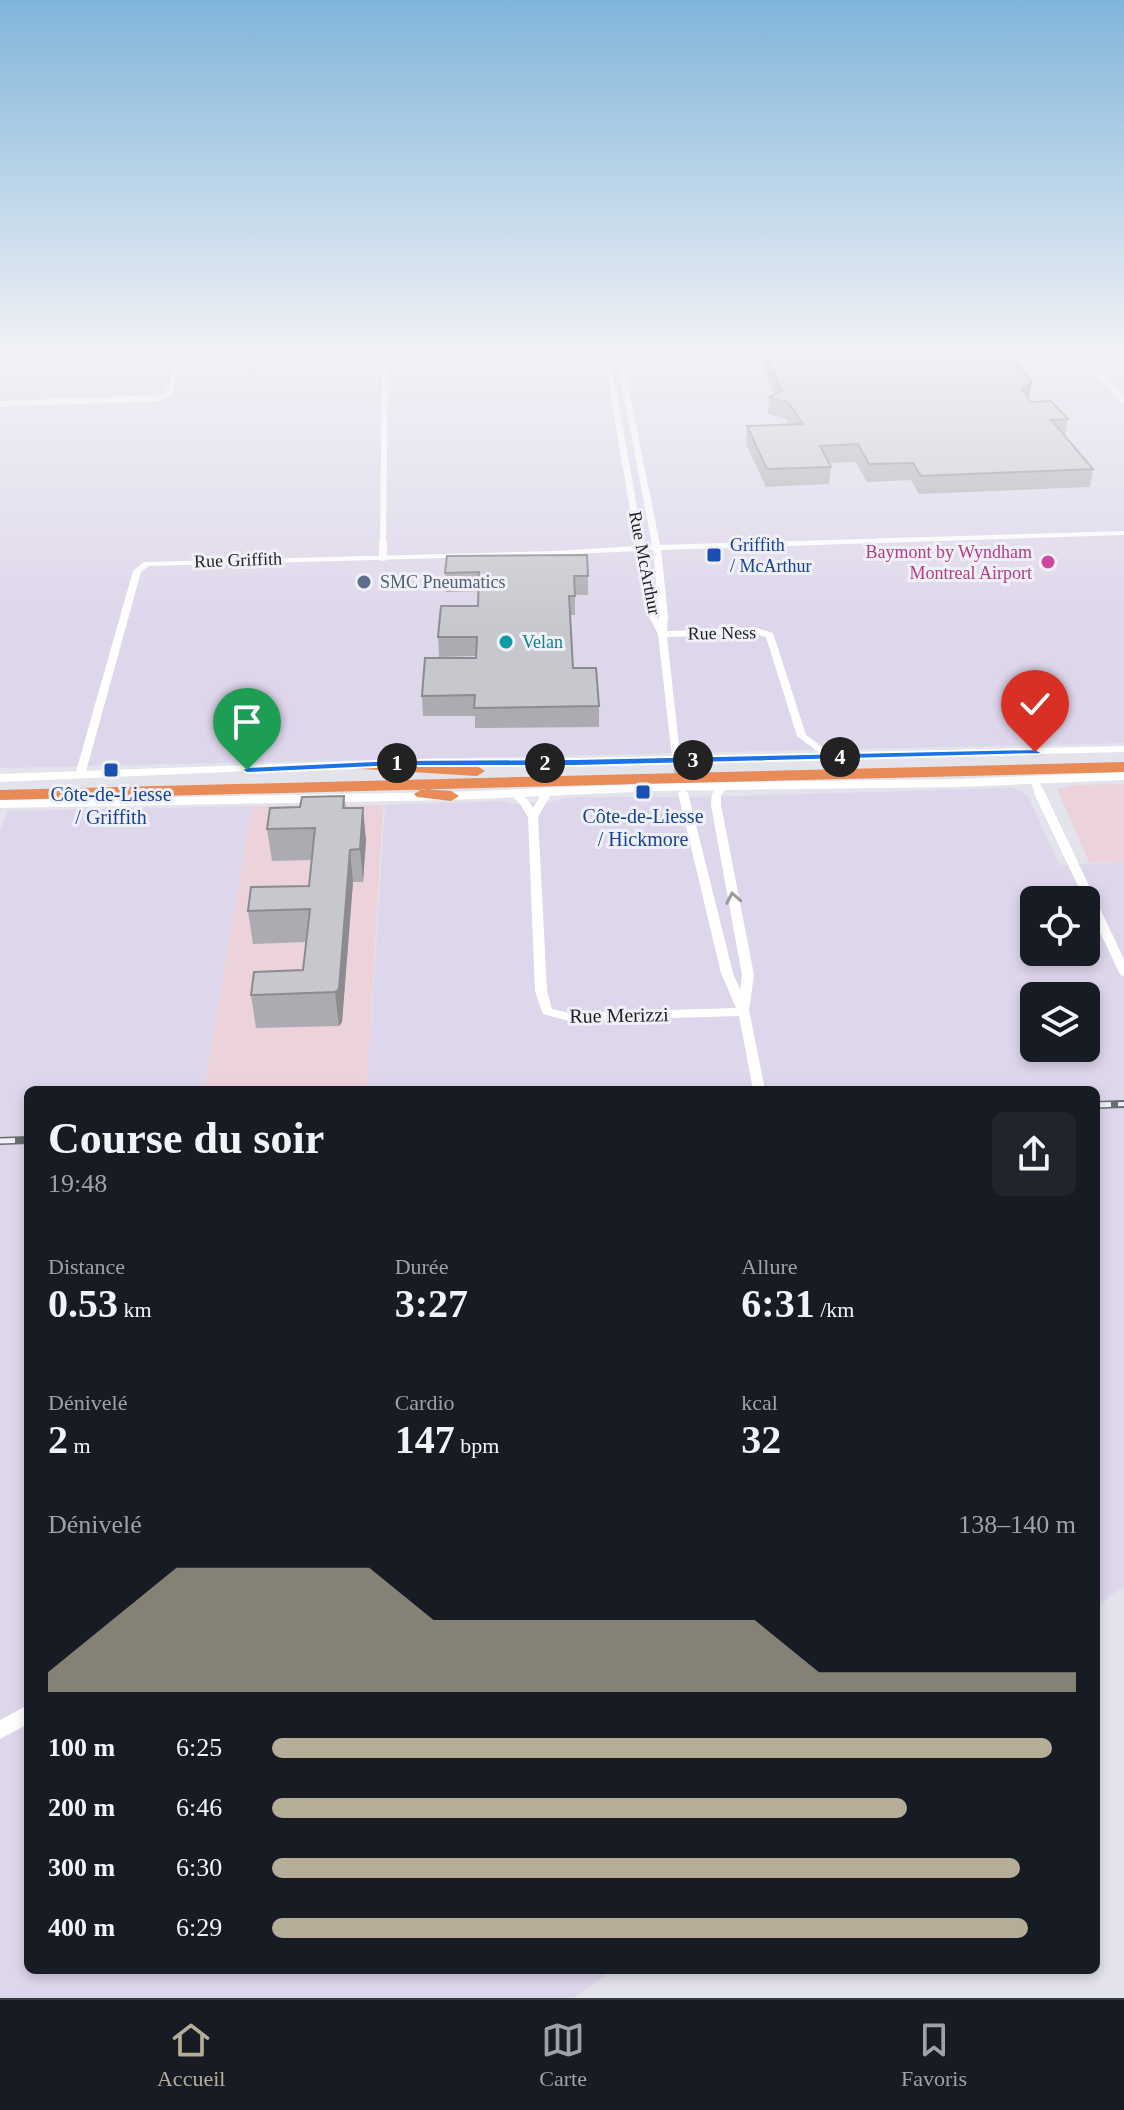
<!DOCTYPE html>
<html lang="fr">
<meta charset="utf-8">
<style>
body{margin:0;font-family:"Times New Roman",serif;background:#20242c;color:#f1f3f6;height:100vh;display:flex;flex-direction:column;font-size:30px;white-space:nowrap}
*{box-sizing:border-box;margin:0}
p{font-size:26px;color:#9ea1a6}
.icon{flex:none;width:44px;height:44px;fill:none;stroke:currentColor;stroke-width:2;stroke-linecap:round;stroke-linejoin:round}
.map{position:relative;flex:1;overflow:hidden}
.details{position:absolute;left:24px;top:1086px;width:1076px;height:888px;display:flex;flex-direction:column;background:#171b24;border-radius:12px;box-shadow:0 4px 12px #0003}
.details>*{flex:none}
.tools{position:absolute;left:1020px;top:886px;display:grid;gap:16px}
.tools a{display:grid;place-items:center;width:80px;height:80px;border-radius:12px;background:#171b24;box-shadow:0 4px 12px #0003;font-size:40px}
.pin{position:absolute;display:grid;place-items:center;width:68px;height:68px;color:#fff;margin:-82px -34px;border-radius:50% 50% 50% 0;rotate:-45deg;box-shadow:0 0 8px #0007}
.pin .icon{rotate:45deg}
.km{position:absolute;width:40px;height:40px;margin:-20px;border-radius:50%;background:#222;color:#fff;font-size:22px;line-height:40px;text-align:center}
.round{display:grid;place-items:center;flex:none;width:84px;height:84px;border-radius:12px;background:#20242c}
.summary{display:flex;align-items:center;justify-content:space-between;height:136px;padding:0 24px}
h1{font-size:44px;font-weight:800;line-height:60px}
.figures{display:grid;grid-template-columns:repeat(3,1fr);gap:12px;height:136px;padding:8px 24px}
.figures div{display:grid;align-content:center}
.figures b{font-size:40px;font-weight:800}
.figures small{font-size:22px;font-weight:400}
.figures p{font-size:22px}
.chart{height:224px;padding:16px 24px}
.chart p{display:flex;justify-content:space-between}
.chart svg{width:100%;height:144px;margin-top:8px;fill:#b5ad98;opacity:.7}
ul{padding:0 24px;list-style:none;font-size:26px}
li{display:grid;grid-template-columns:128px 96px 1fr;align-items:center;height:60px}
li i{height:20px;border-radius:10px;background:#b5ad98}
.tabs{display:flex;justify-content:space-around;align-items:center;height:112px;border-top:2px solid #363941;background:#171b24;font-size:22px;color:#9ea1a6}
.tabs a{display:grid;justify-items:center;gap:4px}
.tabs .active{color:#b5ad98}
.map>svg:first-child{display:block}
.commercial{fill:#ecd2db}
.industrial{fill:#ded6eb;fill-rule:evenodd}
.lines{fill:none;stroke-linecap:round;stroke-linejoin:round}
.tertiary-tunnel{stroke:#bcbcc3;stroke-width:9;stroke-dasharray:9 5;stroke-linecap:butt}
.minor-far2{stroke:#fff;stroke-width:6}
.minor-far1{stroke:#fff;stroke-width:8}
.minor{stroke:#fff;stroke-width:10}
.tertiary{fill:#fff;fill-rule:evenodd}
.secondary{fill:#fff;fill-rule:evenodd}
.motorway{fill:#e98b57;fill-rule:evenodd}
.rail-far1-casing{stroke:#6a6b6f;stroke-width:7}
.rail-casing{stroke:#6a6b6f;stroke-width:8}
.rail-far1{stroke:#f0f0f8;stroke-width:4;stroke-dasharray:11;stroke-linecap:butt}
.rail{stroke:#f0f0f8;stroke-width:5;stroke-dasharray:15;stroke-linecap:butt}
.wall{fill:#ababb1}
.shaded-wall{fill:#8b8b90}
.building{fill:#c7c7ce;stroke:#8b8b90;stroke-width:2}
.oneway{stroke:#9a9b9c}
.route{fill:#1a73e8;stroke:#fff;stroke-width:2}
.transit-dot{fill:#1a4fb4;stroke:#f0f0f8;stroke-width:3}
.hotel-dot{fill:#d1479c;stroke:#f0f0f8;stroke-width:3}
.service-dot{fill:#5c6f8a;stroke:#f0f0f8;stroke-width:3}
.culture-dot{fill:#0f9aa8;stroke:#f0f0f8;stroke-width:3}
.labels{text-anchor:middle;stroke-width:6;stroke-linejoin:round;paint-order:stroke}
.far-transit-label{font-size:18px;fill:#164399;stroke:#f0f0f8;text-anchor:start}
.far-hotel-label{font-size:18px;fill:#b23c85;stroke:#f0f0f8;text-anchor:end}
.far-street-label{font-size:18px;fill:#1f2022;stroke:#f0f0f8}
.far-service-label{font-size:18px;fill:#4e5e75;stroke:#f0f0f8;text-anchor:start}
.far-culture-label{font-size:18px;fill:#0d838f;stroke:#f0f0f8;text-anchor:start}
.transit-label{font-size:20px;fill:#164399;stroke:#f0f0f8}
.street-label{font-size:20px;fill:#1f2022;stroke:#f0f0f8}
</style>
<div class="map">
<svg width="1124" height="1998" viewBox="0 0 1124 1998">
<rect width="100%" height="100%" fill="#e3e3eb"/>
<path class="commercial" d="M1124,784v78h-35l-32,-73 14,-4z
M383,805l-16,285h-163l48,-284z"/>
<path class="industrial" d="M0,350h1124v393l-1124,25z
M1013,788l15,8 31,69 65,-3v724l-28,21v-517h-729l18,-285 118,-4 10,3 37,-2 21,-5h127zM1034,900h52v52h-52zM1034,996h52v52h-52z
M252,806l-48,284h-176v880h584l-38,28h-574v-1166l8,-21z"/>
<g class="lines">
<path class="tertiary-tunnel" d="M675,755l7,34"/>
<path class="minor-far2" d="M385,350h21
M1078,350l46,50
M0,404l160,-6 9,-5 13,-43
M383,546l2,-196"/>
<path class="minor-far1" d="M383,557v-13
M1034,780l6,14"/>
<path class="minor" d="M1039,792l85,179"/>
<path class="tertiary" d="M603,350h6l35,196 8,-1 -37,-195h6l39,195 464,-14v4l-463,15 7,66 -1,15 89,-3 17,5 33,102 27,20v4l-4,1 -32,-24 -31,-99 -10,-3 -89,3 13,118 -2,2h-6l-14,-123 -9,-17 -12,-66 -82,4 -406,11 -8,6 -56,203 -5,3 -4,-1 -1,-2 58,-204 11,-9 411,-11 81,-5zM645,550h8l6,70 -2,-3z
M723,783l5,3 -7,9v10l33,170 -5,35 16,80h-12l-14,-74 -170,5 -26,-7 -8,-23 -7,-174 -8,-13 -11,-11 1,-2h8l10,9 5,8 11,-19 4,-1 5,3 -15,26 9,174 5,18 17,4 167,-5 -15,-35 -43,-180 5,-3 5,3 45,180 7,17 2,-15 -31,-170c0,-9 2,-19 12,-22z
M28,1705v19l-28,15v-19z"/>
<path class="secondary" d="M1124,746v6l-548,13 -196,2 -6,-3 6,-3 196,-2z
M359,761l4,1v4l-363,16v-8z
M1124,772v8l-166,7 -300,4 -207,9 -451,8v-8l451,-8 207,-9 300,-4z"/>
<path class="motorway" d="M350,761l127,5 8,5 -8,5 -132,-8 -2,-3z
M1124,762v10l-1124,28v-10z
M422,789l29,2 8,5 -8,5 -34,-4 -3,-3z"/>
<defs>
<path id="rail-far1" d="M1096,1105l28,-1"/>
<path id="rail" d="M1096,1105l28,-1
M0,1141l28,-1"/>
</defs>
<use href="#rail-far1" class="rail-far1-casing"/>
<use href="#rail" class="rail-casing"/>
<use href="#rail-far1" class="rail-far1"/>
<use href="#rail" class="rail"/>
</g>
<path class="wall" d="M757,350h248l26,52 37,17 -3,16 28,34 -3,18 -171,7 -8,-14 -44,2 -11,-20 -27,1 2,4 -2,17 -63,3 -20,-43 1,-18 43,-1 -4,-6 -18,-5 1,-17 6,-3z
M447,556l141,20v19h-13v20h-5l3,53 26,38v21l-124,1v-12h-52l-1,-20 54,-38v-2l-37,1 -1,-20 40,-31 1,-15 -33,1 -1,-19z
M344,796l2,12 20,32 -3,42h-10l-11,140 -3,4 -83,2 -5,-33 52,-25 3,-28 -53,2 -5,-33 61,-25 3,-26 -40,1 -5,-32z"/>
<path class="shaded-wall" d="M1032,382l-3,17 -8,-10z
M363,808l3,32 -3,42 -3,-33z
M350,850l3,32 -11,140 -3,4 -4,-34z"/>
<path class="building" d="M764,350h241l27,32 -11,7 10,13 20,-1 17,18 -17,1 42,49 -172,7 -8,-13 -44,1 -11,-20 -38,2 11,21 -64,2 -20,-43 56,-2 -15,-22 -19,-5 13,-6z
M587,555l1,21h-14l1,20h-6l4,72h23l3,38 -125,2 1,-13 -53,1 3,-38h51l1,-21h-39l3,-31h37l1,-34 -34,1 2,-17z
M344,796l-1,12h20l-3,41 -10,1 -11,139 -4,3 -84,3 3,-23 49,-2 7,-61 -62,2 3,-24 58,-1 6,-58 -48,1 3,-21 30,-1 2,-10z"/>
<defs><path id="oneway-chevron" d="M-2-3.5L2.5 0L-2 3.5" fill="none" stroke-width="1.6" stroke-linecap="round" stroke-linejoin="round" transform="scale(2)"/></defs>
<use class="oneway" href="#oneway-chevron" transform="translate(733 898) rotate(-101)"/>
<linearGradient id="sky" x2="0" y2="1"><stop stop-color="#80b5da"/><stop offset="0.56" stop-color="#f2f2f6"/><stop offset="1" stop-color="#f2f2f6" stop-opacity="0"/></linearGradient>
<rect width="1124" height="629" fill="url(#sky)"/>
<path class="route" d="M1035,749l6,3 -2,2 -463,12h-180l-149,7 -5,-3 5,-3 149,-7 180,-1z"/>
<g class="transit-dot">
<rect x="706" y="547" width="16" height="16" rx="4"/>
<rect x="103" y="762" width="16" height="16" rx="4"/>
<rect x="635" y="784" width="16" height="16" rx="4"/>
</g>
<circle class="hotel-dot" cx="1048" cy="562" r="8"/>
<circle class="service-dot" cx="364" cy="582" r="8"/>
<circle class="culture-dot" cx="506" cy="642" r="8"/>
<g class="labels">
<g class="far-transit-label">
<text x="730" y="551">Griffith<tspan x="730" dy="21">/ McArthur</tspan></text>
</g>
<g class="far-hotel-label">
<text x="1032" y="558">Baymont by Wyndham<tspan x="1032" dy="21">Montreal Airport</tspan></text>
</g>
<g class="far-street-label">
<text transform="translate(238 560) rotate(-2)" y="6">Rue Griffith</text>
<text transform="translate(645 563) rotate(79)" y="6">Rue McArthur</text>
<text transform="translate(722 633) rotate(-1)" y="6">Rue Ness</text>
</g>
<g class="far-service-label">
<text x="380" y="588">SMC Pneumatics</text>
</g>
<g class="far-culture-label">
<text x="522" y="648">Velan</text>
</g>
<g class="transit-label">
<text x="111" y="801">Côte-de-Liesse<tspan x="111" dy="23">/ Griffith</tspan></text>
<text x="643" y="823">Côte-de-Liesse<tspan x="643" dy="23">/ Hickmore</tspan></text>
</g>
<g class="street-label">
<text transform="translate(619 1015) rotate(-1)" y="7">Rue Merizzi</text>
</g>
</g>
</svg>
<div class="tools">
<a><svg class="icon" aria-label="locate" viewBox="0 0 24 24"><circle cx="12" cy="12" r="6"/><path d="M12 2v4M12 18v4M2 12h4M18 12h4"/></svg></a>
<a><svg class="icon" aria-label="layers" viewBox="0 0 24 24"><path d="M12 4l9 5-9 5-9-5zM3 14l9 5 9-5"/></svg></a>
</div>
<div class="pin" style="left:247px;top:770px;background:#1e9e55"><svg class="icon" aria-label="arrive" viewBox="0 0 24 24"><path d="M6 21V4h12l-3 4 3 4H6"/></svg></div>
<div class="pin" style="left:1035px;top:752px;background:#d93025"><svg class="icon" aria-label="check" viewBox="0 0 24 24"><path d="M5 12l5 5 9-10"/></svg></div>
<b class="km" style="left:397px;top:763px">1</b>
<b class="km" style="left:545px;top:763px">2</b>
<b class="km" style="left:693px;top:760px">3</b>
<b class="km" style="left:840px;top:757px">4</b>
<section class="details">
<div class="summary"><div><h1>Course du soir</h1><p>19:48</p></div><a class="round"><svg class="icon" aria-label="share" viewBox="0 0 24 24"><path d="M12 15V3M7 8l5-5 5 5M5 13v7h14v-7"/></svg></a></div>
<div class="figures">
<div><p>Distance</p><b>0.53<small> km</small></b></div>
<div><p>Durée</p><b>3:27</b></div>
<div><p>Allure</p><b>6:31<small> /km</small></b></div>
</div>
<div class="figures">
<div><p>Dénivelé</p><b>2<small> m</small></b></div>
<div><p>Cardio</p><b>147<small> bpm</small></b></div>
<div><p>kcal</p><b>32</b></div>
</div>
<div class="chart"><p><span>Dénivelé</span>138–140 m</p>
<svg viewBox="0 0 160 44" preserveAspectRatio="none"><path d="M0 44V38L10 22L20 6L30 6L40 6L50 6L60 22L70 22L80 22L90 22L100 22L110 22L120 38L130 38L140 38L150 38L160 38V44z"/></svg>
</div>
<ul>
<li><b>100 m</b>6:25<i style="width:97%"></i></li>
<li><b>200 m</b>6:46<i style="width:79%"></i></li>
<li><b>300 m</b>6:30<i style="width:93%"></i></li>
<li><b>400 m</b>6:29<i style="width:94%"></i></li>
</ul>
</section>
</div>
<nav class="tabs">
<a class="active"><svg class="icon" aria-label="home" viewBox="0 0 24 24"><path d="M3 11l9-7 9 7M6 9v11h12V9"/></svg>Accueil</a>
<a><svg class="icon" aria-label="map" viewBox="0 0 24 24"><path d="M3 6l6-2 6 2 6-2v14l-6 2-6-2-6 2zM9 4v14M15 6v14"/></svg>Carte</a>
<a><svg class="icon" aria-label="saved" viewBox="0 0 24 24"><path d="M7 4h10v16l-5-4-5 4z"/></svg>Favoris</a>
</nav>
